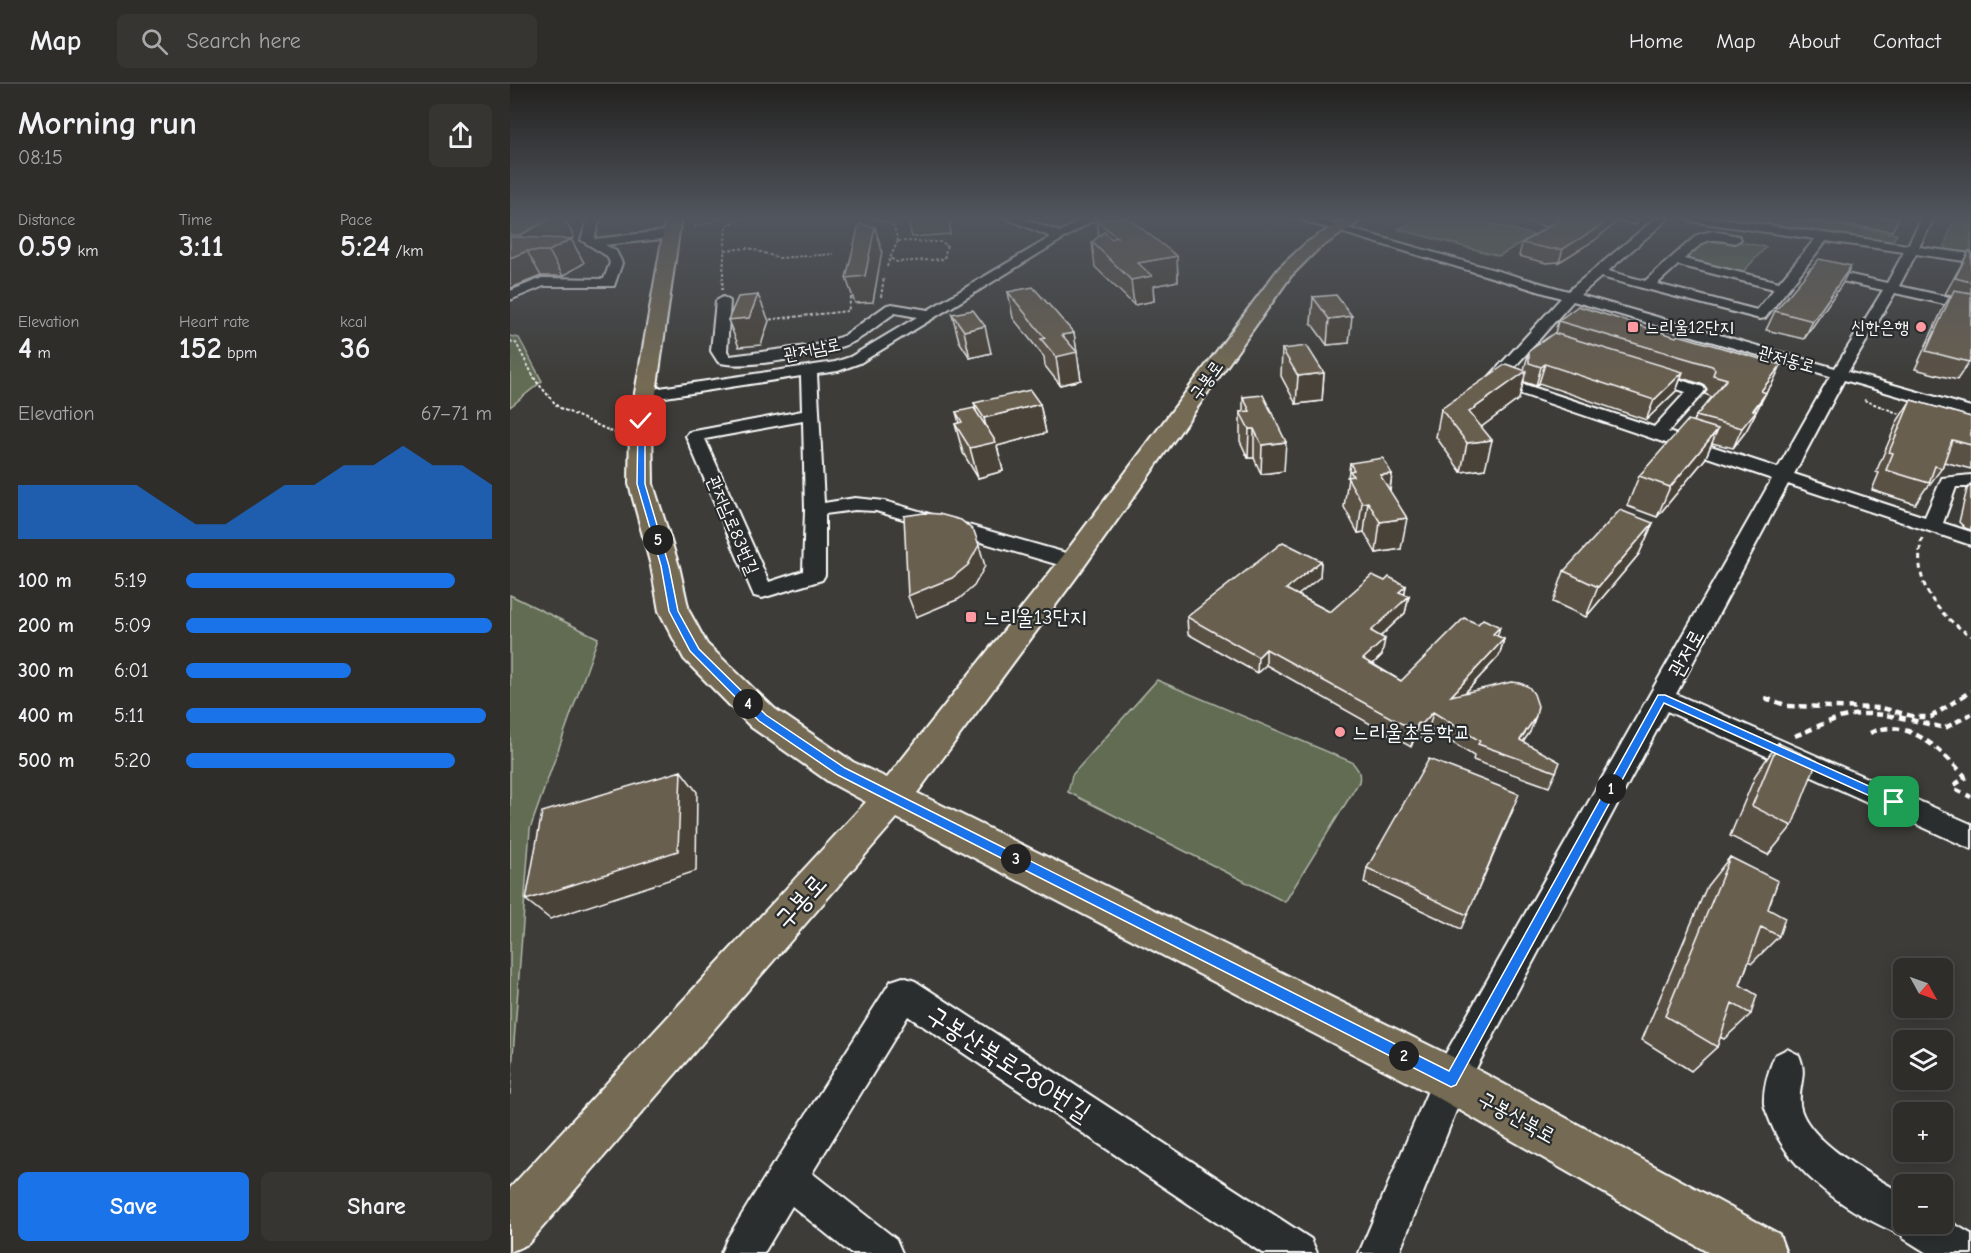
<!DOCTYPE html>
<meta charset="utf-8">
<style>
body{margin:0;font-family:"Comic Neue","Poor Story",sans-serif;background:#363532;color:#f1f3f6;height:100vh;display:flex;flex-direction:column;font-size:22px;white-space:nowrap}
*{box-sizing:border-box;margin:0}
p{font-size:20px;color:#a7a8a8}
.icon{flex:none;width:33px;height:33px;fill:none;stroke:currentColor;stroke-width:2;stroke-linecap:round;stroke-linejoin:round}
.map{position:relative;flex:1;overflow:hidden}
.sheet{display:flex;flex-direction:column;background:#2e2d2a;width:510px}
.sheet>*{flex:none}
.needle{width:39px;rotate:130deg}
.buttons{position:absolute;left:1383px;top:874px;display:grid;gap:12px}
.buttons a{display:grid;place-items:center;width:60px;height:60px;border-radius:9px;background:#2e2d2a;box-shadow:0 3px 15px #0003,0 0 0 2px #494947;font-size:30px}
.pin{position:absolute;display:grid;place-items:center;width:51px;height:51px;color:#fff;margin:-26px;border-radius:12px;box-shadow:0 3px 9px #0006}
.km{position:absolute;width:30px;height:30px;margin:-15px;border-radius:50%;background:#222;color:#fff;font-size:16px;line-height:30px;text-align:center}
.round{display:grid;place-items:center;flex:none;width:63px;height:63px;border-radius:9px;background:#363532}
.head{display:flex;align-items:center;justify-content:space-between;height:102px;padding:0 18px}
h1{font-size:33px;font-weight:800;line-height:45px}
.figures{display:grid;grid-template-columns:repeat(3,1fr);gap:9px;height:102px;padding:6px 18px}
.figures div{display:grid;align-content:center}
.figures b{font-size:30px;font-weight:800}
.figures small{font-size:16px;font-weight:400}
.figures p{font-size:16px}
.chart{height:168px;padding:12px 18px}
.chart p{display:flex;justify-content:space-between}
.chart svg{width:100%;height:108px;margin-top:6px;fill:#1a73e8;opacity:.7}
.button{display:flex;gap:12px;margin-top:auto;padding:12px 18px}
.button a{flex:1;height:69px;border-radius:9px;background:#1a73e8;color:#fff;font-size:24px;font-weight:800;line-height:69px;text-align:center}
.button a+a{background:#363532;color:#f1f3f6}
ul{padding:0 18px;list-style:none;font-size:20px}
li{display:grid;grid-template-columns:96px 72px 1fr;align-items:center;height:45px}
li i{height:15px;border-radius:8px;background:#1a73e8}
header{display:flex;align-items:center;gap:36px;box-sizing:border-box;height:84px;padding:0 30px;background:#2e2d2a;border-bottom:2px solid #494947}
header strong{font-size:28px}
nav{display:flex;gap:33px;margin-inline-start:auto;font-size:21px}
.search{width:420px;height:54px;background:#363532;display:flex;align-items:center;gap:15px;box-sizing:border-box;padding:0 21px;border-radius:9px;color:#a7a8a8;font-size:22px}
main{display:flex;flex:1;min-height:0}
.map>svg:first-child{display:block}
.green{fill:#626c53;stroke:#b0b6a9;stroke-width:1.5}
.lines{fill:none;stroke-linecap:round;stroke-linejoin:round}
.minor-casing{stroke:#fff;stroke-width:4}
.major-casing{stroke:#fff;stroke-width:4}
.path-far2{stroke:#fff;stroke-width:2;stroke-dasharray:3 2;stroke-linecap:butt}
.path-far1{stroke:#fff;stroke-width:3;stroke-dasharray:5 4;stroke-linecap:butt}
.path{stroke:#fff;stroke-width:4.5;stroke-dasharray:7 5;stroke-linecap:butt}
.minor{fill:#2a2d2e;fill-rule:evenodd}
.major{fill:#746b52;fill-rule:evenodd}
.wall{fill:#5a5145;stroke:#fff;stroke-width:1.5}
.shaded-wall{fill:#4a4238;stroke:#fff;stroke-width:1.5}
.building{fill:#695e50;stroke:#fff;stroke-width:1.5}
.route{fill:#1a73e8;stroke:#fff;stroke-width:1.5}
.poi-dot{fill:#ff9aa2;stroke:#2a2d2e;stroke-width:2}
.labels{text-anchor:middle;stroke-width:4.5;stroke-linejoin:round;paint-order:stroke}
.far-poi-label{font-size:18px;fill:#fff;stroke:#2a2d2e;text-anchor:start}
.far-street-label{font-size:18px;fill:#fff;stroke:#2a2d2e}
.poi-label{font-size:21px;fill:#fff;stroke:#2a2d2e;text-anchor:start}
.street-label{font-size:21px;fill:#fff;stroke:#2a2d2e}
.near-street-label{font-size:26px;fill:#fff;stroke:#2a2d2e}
</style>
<header>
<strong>Map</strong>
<div class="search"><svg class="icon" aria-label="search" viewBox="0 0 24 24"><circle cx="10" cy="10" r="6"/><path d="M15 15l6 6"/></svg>Search here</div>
<nav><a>Home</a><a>Map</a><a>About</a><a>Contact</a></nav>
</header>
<main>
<section class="sheet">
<div class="head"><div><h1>Morning run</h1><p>08:15</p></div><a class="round"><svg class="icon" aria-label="share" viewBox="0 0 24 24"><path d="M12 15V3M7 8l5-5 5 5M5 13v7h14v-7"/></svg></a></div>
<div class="figures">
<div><p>Distance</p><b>0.59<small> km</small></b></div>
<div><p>Time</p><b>3:11</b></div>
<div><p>Pace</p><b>5:24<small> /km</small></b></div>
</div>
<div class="figures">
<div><p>Elevation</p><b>4<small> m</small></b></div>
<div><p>Heart rate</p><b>152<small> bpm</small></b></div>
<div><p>kcal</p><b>36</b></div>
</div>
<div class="chart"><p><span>Elevation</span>67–71 m</p>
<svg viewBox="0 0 160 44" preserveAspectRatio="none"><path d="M0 44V22L10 22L20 22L30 22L40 22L50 30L60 38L70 38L80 30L90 22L100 22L110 14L120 14L130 6L140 14L150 14L160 22V44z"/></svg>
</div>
<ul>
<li><b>100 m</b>5:19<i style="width:88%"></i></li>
<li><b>200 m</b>5:09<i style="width:100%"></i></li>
<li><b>300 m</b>6:01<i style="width:54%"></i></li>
<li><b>400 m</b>5:11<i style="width:98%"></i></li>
<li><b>500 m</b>5:20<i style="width:88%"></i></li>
</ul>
<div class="button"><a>Save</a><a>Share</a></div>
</section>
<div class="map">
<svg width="1461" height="1169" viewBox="0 0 1461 1169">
<rect width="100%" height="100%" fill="#3d3c38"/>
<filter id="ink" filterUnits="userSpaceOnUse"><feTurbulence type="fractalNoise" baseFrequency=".0167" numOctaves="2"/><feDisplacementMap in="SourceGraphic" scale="12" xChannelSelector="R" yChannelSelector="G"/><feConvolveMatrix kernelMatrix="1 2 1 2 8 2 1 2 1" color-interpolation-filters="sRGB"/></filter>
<g filter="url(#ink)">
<path class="green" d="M910,134h48l66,17 -35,21 -101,-27z
M1200,134h70l117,16 -6,9z
M1445,134h16v38l-19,-3 -8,-7z
M1204,153l52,10 -24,26 -55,-14 17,-20z
M0,252l9,2 23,43 -32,26z
M0,511l88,43 -68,191 -20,266z
M647,596l195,82c6,7 9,11 7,20l-74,120 -217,-110 4,-17z"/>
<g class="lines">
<defs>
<path id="minor" d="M78,134h12l-6,21 77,-9 6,4 -6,4 -66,7 11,6 6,12 -8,23h-70l-34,14v-9l32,-13 62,1 6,-16 -3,-7 -26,-16z
M495,134h17l38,14 23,-14h14l-237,145 -22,8 -21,3 7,129 31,-5 29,3 196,56 4,5 -4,5 -7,2 -7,-2 -190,-56 -21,-1 -30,4v61l-3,5 -60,18 -8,-2 -68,-160 3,-4 6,-1 107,-20 -1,-35 -155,24 -8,-5 8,-5 189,-28 15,-5 67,-40 -22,-4c-14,9 -27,22 -42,29 -25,12 -110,29 -135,20l-7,-11 5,-50 7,-4 7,4 -3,50 3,5 92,-12 23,-9 42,-30 5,-1 36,6 123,-73zM293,337l2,89 -2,61 -34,11 -64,-143z
M784,134h19l255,73 88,-73h13l-61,53 37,10 52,-46 15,-4 27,5 2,3 -6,4c-30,-6 -28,-4 -51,16l95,23 36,-43 -125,-18 -5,-3h33l190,27 14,-27h12l-15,29 52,7v8l-55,-8 -17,32 72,16v8l-76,-17 -47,79 123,35v10l-127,-37 -50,94 131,43 17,-39 29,-3v12h-15l-13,36 28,9v13l-183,-61 -112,210 295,130v25l-304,-138 -203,380 -65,162h-40l79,-186 334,-588 -283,-96 -2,-3 2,-3 72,-79zM1316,157l78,11 -17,31 -72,-16 -6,4 1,3 73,16 -48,78 -255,-73 21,-18 159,42 5,-1zM1168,181l96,24 -17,21 -100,-26zM1063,217l257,75 -52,92 -110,-36 35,-39 2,-3 -2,-3 -51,-16h-12l-2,3 2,3 46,15 -32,35 -149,-49z
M393,893l12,4 396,258 6,14h-55l-354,-237 -96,157 84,66 6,14h-52l-58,-47 -28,47h-43l6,-14 46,-75 3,-2 115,-181z
M1277,965l12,6c9,21 -1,29 1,50 6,36 74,72 104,89v30h38v-7l29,17v19h-44l-24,-15 -1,-3c-53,-22 -111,-60 -132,-114 -2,-6 -5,-11 -6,-17 -1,-16 5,-35 11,-49z"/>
<path id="major" d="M156,134h15l-29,203 1,63 26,82 10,45 18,33 68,65 78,53 34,16 176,-222 216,-288 27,-25 41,-25h18l-47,31 -27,27 -208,292 -166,225 550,271 312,170 7,19h-77l-274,-157 -538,-278 -369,426 -18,8v-64l356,-386 -37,-20 -78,-55 -67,-68 -25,-48 -8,-45 -22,-82 1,-63z"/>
</defs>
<use href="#minor" class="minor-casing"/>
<use href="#major" class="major-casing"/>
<path class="path-far2" d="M359,134l24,6 5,17
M184,143l30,-9
M388,157l43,1 6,3 -3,14 -47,3 -7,-4z
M215,166l24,-2 30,10 55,-4
M377,183l3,-9
M212,206l4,-64 17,-8
M371,213l3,-20
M255,236l83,-9 5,-22
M0,257l6,2 20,38 22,26 61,28
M1354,316l41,16"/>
<path class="path-far1" d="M1412,454c-10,45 13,74 49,98"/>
<path class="path" d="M1255,614l23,8 94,2 34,9h15l40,-26
M1360,649c38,-18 71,18 94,42l1,3 -11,7 1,4 16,8
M1285,652c16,-6 32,-15 48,-19 33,-9 70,4 102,11l26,-14"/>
<use href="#minor" class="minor"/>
<use href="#major" class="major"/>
</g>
<path class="wall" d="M0,134h54l10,19 -4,2h1l13,24 -21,13h-22l-31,12z
M1001,134h127l-2,7 -18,-4 -23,19 -36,22 -13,1 -27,-7 3,-13 25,-16z
M1279,134h110l-7,13z
M587,137l80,35 1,25 -25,5 1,15 -20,4 -39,-38 -3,-25 7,-5z
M1459,167h2v104l-2,7 -12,18 -42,-11 29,-63 7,-11 -6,-1z
M1332,200l-38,55 -38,-9 9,-19z
M498,208l66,41 7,47 -21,5 -15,-19 -1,-9 -31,-39z
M803,213l36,46 -22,2 -16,-22z
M442,230l39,39 -21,5 -11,-17z
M1048,237l118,16 105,28 -9,19 -6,8 -20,39 -13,17 -21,-5 -7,16 -48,58 -30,-11 12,-30 54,-55 3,-5 16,-19 -7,-3 2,-5 -3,-4 -23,-7 -5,13 -30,29 -107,-37 -3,3 -12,-4v-3l-5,20 -38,28 4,42 -24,3 -25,-35 5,-28 83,-39 5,-19 26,-18z
M772,265l42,24 -2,28 -26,3 -15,-28z
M733,313l41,74 -23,3 -7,-16h-6l-8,-17v-29h3z
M1401,316l60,17v52l-27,-7 -2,6 -15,20h-1l-11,16 -43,-14 7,-17 -3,-1 22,-52z
M464,319l66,1 6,29 -49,13 6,25 -25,7 -15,-25 -8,-29 4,-1 -3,-11 20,-2z
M840,379l42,11 -2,17 11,58 -25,4 -12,-21 -6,1 -14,-26z
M1461,400v46l-6,-2 -6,-6 8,-33z
M1143,439l-14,31 -53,63 -33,-15 11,-31z
M811,477l-1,16 -22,18 32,17 55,-31 21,5 -2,8 5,2 -4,17 -25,24 2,18 -9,9 28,17 96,-45 7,3 -5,17 -34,37 65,39 -7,10 33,30 -7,15 -76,-27 1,-4 -45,-28 -11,12 -4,-1 -3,8 -145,-82 -9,8 -69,-39 -1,-17z
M1268,659l14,83 -24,29 -38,-19 26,-62z
M1003,726l-52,119 -97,-46 3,-15z
M1220,773l38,52 11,27 -27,27 -3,-2 -9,24 11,29 -27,25 -4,-2 -3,10 -26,24 -49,-31 65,-154z"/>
<path class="shaded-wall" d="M42,134h12l10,19 -26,14h-19l-9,-16z
M397,134h43v16l-38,3z
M1099,134h9v3l-23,19 -36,22 4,-13z
M365,143l7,24 -9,51 -18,1 -9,-25z
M61,155l13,24 -21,13 -14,-25z
M17,167l14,25 -30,12 -1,-2v-28z
M667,172l1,25 -25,5 1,15 -20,4 -3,-25 7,-17z
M1341,182l-9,18 -38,55 9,-18z
M248,211l11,26 -8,24 -22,2 -11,-27z
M842,232l-3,27 -22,2 2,-26z
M475,242l6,27 -21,5 -6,-27z
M564,249l7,47 -21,5 -4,-28 6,-22z
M1035,280l-6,19 -3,3 5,-19z
M1271,281l-9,19 -21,27 10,-20z
M1016,287l-7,28 -54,40 4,-27z
M1173,288l-7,19 -30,29 8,-20z
M814,289l-2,28 -26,3 2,-28z
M1256,309l-20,38 -13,17 9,-20z
M530,320l6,29 -49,13 6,25 -25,7 -8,-30 20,-5 -6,-25z
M739,345h5v29h-6z
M1208,345l-13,30 -48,58 13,-30z
M982,356l-7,29 -24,3 6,-29z
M776,358l-2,29 -23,3 1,-29z
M882,390l-4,29 -8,-28z
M858,418l-4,30 -6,1 4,-30z
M897,434l-6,31 -25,4 4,-31z
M1143,439l-14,31 -53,63 12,-30z
M469,461l6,21 -11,20 -15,13 -43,18 -8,-21z
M811,477l-1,16 -34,28v-16z
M896,502l-3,16 6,-6 -4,17 -37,35 3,-17 28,-39z
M990,543l-5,17 -2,-10z
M875,555l-3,16 -21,20 2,-16z
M994,555l-5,17 -52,56 4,-16z
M756,565v16l-9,8 1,-16z
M923,628l-4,16 -11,12 4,-16z
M1026,632l-6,16 -17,24 7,-16z
M908,639l-4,16 -3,8 4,-16z
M171,687l16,21 -1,79 -146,48 -24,-19z"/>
<path class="building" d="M0,134h42l-32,17h-10z
M601,134h17l49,38 -39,7 14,13 -21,4 -39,-38 12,-10 7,7 6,-2 -20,-16z
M1052,134h47l-10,9 -36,22h-13l-28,-6z
M349,140l16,3 -10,49 -19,2z
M0,153l61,2 -22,12h-22l-17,7z
M1459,167h2v31l-16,-4z
M1309,175l32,7 -38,55 -38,-10z
M523,203l41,46 -12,2 15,17 -21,5 -15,-18 4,-1 -37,-46z
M1444,206l17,3v62l-2,7 -43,-11z
M248,211l-9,23 -21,2 10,-23z
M826,211l16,21 -23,3 -16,-22z
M1068,222l98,31 2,-2 103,30 -20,26 5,2 -13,17 3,1 -14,17 -46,-12 31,-37 -14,-4 2,-6 -3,-3 -154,-45z
M463,226l12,16 -21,5 -12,-17z
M1044,249l129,39 -29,28 -109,-36 -4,3 -12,-4v-12z
M797,262l17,27 -26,3 -16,-27z
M996,280l20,7 -57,41 23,28 -25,3 -26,-34z
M520,306l10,14 -56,14 -10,-15z
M753,311l23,47 -24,3 -8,-16h-5l-9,-17 10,-1 -7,-14z
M1401,316l60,17v28l-19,-5 -10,28 -7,-2 -6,17 -43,-13 7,-17 -4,-1z
M464,324l22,34 -26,6 -15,-24 7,-2 -6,-10z
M1178,336l30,9 -48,58 -31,-11z
M873,374l9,16 -12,1 27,43 -27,4 -12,-20 -6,1 -15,-26 6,-1 -3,-5 4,-1 -4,-7z
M1110,426l33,13 -55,64 -34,-16z
M414,429l15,1 22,6 13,11 5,14 -11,20 -16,13 -44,18 -4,-80z
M773,458l38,19 -35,28 44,23 42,-37 13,6 4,-4 17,9 -7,6 10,4 -38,35 14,8 -22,20 38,22 63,-63 14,6 5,-5 17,8 -7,7 11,5 -53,57 60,-14 9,1 9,4 5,7 4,12 -2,10 -16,24 40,22 -4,10 -78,-28 2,-3 -47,-29 -11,12 -4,-1 -3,8 -149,-82 -8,8 -71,-40z
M1268,659l39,18 -25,65 -40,-20z
M919,675l90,35 -52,121 -100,-47z
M171,687l-3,80 -152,49 16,-88z
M1220,773l48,24 -10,28 17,9 -6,18 -18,-9 -21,58 17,10 -6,19 -19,-11 -15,44 -52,-31z"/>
</g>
<linearGradient id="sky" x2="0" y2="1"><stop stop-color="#22211f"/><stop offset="0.45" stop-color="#51565e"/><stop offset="1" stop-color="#51565e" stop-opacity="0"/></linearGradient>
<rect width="1461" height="298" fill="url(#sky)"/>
<path class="route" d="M131,335l4,2v63l24,82 9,45 21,38 67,66 79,53 604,303 209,-376h7l233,104 1,3 -5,5 -4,-2 -226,-102 -208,382 -5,2 -613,-312 -79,-54 -69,-70 -21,-40 -8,-45 -24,-82 1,-63z"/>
<g class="poi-dot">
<rect x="1117" y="237" width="12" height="12" rx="3"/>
<circle cx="1411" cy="243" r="6"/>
<rect x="455" y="527" width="12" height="12" rx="3"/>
<circle cx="830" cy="648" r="6"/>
</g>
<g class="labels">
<g class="far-poi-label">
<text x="1135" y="249">느리울12단지</text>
<text x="1399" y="249" text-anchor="end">신한은행</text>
</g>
<g class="far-street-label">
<text transform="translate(302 265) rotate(-11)" y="6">관저남로</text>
<text transform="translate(1277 275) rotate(16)" y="6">관저동로</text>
<text transform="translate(696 296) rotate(-54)" y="6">구봉로</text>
<text transform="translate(223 441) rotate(67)" y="6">관저남로83번길</text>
</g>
<g class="poi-label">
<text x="473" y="540">느리울13단지</text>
<text x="842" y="655">느리울초등학교</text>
</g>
<g class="street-label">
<text transform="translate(1176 569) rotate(-61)" y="7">관저로</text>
<text transform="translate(1007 1033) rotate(29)" y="7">구봉산북로</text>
</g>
<g class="near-street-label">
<text transform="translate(290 817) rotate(-48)" y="9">구봉로</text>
<text transform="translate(499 979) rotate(33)" y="9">구봉산북로280번길</text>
</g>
</g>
</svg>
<div class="buttons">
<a><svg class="needle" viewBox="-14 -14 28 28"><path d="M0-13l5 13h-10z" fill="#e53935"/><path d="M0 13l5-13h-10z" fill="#a7a8a8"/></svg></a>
<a><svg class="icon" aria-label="layers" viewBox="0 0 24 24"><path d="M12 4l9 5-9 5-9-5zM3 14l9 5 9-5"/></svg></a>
<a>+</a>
<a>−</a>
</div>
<div class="pin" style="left:1384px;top:718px;background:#1e9e55"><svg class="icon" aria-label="arrive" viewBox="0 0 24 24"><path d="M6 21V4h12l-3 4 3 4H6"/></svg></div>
<div class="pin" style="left:131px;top:337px;background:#d93025"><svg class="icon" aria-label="check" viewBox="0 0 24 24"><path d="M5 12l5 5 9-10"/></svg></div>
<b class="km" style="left:1101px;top:705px">1</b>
<b class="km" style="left:894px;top:972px">2</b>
<b class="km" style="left:506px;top:775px">3</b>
<b class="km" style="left:238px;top:620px">4</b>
<b class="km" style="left:148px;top:456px">5</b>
</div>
</main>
